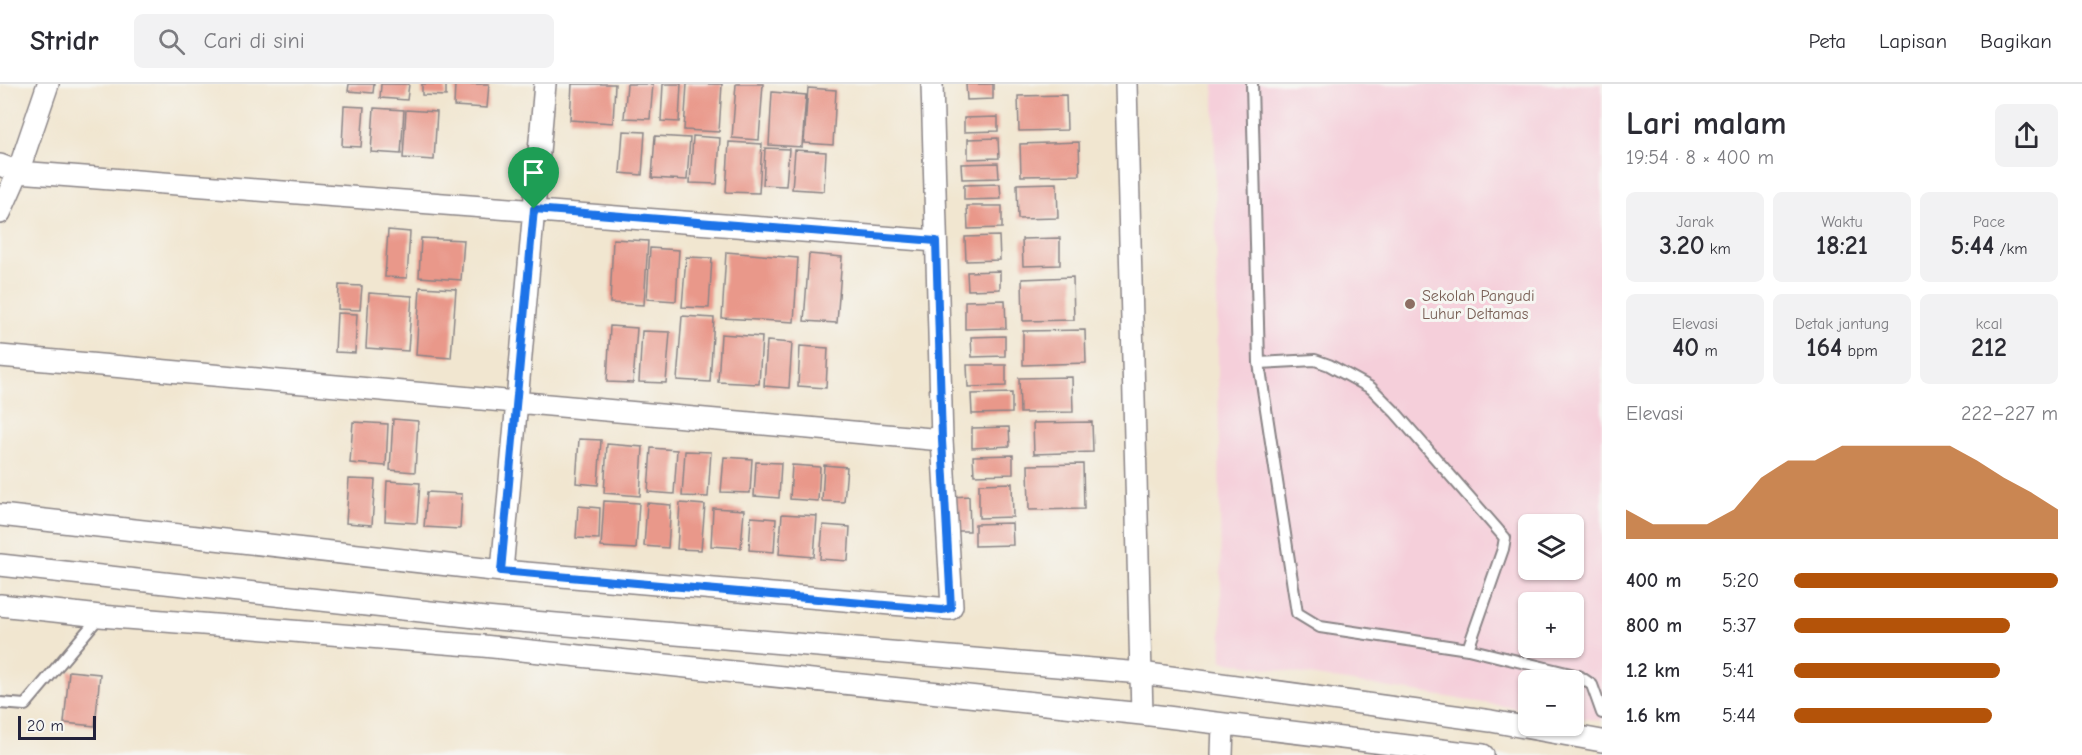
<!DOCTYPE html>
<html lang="id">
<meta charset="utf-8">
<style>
body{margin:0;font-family:"Comic Neue",sans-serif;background:#f2f2f3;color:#2b2b33;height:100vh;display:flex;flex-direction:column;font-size:22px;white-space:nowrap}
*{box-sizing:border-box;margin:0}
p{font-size:20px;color:#7c7c81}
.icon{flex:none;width:33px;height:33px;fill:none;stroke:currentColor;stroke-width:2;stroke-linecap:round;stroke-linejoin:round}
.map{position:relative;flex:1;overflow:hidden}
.details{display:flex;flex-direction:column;background:#fff;width:480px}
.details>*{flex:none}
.controls{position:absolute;left:1518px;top:430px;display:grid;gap:12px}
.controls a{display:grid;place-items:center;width:66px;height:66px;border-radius:9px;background:#fff;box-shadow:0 2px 4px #0004;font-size:30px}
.scale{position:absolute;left:18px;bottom:15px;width:78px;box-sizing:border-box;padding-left:6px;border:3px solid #22223b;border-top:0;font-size:16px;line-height:21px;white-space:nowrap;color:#22223b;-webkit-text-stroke:4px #f6f6f2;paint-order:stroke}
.pin{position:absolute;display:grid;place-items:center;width:51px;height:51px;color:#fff;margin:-62px -26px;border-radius:50% 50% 50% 0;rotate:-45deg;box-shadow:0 0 6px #0007}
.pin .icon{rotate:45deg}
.round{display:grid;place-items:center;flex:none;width:63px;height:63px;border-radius:9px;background:#f2f2f3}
.overview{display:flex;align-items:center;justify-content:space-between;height:102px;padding:0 24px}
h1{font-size:33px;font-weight:800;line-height:45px}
.figures{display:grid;grid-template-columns:repeat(3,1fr);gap:9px;height:102px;padding:6px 24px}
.figures div{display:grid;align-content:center;border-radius:9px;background:#f2f2f3;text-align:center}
.figures b{font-size:26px;font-weight:800}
.figures small{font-size:16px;font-weight:400}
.figures p{font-size:16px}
.chart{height:168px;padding:12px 24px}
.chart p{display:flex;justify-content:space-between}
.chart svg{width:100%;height:108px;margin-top:6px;fill:#b45309;opacity:.7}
ul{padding:0 24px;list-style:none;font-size:20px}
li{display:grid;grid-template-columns:96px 72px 1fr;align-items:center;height:45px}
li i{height:15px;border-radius:8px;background:#b45309}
header{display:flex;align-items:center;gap:36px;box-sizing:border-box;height:84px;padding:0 30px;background:#fff;border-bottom:2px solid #e1e1e2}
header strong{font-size:28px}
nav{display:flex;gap:33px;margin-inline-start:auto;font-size:21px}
.search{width:420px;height:54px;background:#f2f2f3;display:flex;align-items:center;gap:15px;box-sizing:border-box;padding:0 21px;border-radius:9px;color:#7c7c81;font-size:22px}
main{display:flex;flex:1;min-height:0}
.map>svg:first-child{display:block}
.built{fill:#f5cfda;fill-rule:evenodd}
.building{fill:#e9988a}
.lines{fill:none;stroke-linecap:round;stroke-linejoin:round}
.lane-casing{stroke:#8a8486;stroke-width:14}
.street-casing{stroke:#8a8486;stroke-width:24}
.lane{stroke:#fff;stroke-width:10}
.street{stroke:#fff;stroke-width:21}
.route-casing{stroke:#fff;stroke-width:12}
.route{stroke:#1a73e8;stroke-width:8}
.education-dot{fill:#8d6e63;stroke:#f6f6f2;stroke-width:2}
.labels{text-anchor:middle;stroke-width:6;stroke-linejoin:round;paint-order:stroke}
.education-label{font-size:16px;fill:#785e54;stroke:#f6f6f2;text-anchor:start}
</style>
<header>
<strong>Stridr</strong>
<div class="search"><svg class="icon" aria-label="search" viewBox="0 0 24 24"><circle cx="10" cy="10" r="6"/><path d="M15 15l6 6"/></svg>Cari di sini</div>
<nav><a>Peta</a><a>Lapisan</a><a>Bagikan</a></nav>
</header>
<main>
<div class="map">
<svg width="1602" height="671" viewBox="0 0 1602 671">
<rect width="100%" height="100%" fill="#f6f6f2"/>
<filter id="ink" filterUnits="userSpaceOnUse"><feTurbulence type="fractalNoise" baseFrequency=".0167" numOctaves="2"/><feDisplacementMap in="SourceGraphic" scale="12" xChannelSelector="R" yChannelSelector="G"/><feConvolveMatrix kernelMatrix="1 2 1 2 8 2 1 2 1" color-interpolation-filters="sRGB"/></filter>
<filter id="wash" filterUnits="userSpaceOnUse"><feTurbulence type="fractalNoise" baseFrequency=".008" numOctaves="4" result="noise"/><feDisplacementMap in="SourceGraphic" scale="24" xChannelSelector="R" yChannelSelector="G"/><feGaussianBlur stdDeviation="1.35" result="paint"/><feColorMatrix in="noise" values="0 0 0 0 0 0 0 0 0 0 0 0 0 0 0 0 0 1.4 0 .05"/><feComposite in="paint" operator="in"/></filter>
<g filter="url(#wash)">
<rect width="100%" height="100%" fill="#f1e6d0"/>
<path class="built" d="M1214,0h388v637l-28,-4v-36h-46v29l-306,-49zM1528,441h46v45h-46zM1528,519h46v45h-46z"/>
<g id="blocks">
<path class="building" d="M349,0h25l-1,9 -25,-2z
M381,0h28l-2,16 -27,-2z
M422,0h24v12l-24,-1z
M455,0h34l-2,24 -33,-2z
M572,0h43l-2,39 -43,-3z
M627,0h26l-3,35 -26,-1z
M663,0h18l-2,38 -18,-1z
M687,0h35l-3,48 -35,-2z
M736,0h27l-4,56 -27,-2z
M966,0h27v15l-26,1z
M808,4l28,2 -3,55 -29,-2z
M772,8l34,3 -4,52 -33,-2z
M1066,11l1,35 -48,1 -1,-35z
M344,22l20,1 -3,40 -19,-1z
M374,24l30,2 -3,44 -30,-2z
M406,26l31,2 -3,48 -31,-2z
M998,33v14l-34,1v-14z
M623,47l22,1 -3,43 -22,-2z
M655,52l35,2 -3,42 -35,-2z
M693,52l27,2 -3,46 -27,-1z
M998,54l1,20 -31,1v-20z
M729,58l33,2 -3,49 -33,-1z
M1079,58l1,33 -59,1 -1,-32z
M765,64l24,1 -3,37 -23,-1z
M795,66l31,2 -2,39 -32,-2z
M998,79l1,15 -37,1 -1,-15z
M1057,99l1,35 -40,1 -1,-35z
M1000,100l1,15 -37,1v-15z
M967,122h35v22l-34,1z
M388,146l22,2 -3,46 -22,-1z
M999,152l1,24 -34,1 -1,-24z
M421,154l43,2 -3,40 -42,-3z
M1060,154v27l-37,1 -1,-27z
M613,155l35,2 -4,64 -34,-2z
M650,164l29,2 -3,51 -29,-2z
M726,168l72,6 -4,64 -72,-4z
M809,170l33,3 -5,66 -33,-2z
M686,173l26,1 -3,50 -27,-1z
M1000,187v18l-32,1 -1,-18z
M1073,193l1,43 -51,1 -1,-42z
M339,201l23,1 -2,24 -22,-1z
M420,203l36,2 -5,69 -35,-3z
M369,209l43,3 -4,55 -42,-3z
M1005,216l1,28 -41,1v-28z
M337,229l20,1 -2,39 -20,-1z
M682,232l32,2 -4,64 -33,-2z
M610,242l27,2 -4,55 -26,-1z
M1085,246l1,33 -63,2v-34z
M642,247l28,1 -4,51 -27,-1z
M721,250l41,3 -3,47 -41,-2z
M1005,252v20l-33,1 -1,-20z
M767,257l25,2 -3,45 -25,-2z
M800,262l28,2 -2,40 -28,-2z
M967,281h39v21l-38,1z
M1072,293l1,35 -53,1 -1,-35z
M1012,309v20l-40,1 -1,-20z
M393,335l25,2 -3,51 -25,-2z
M353,338l35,2 -2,42 -36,-3z
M1092,338l1,30 -59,2 -1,-31z
M1009,343l1,19 -38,2v-20z
M579,355l22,1 -3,45 -22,-2z
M607,360l36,3 -3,49 -36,-3z
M651,364l26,2 -3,44 -26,-2z
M685,367l26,1 -3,45 -26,-1z
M1013,371v19l-39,1 -1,-19z
M724,373l28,2 -2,34 -29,-1z
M756,378l25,1 -2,35 -25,-2z
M1083,380l1,45 -55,1 -1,-45z
M792,381l28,2 -2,34 -28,-2z
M824,381l23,2 -3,35 -22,-1z
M349,395l26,1 -3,45 -26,-2z
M387,397l33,2 -3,40 -32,-2z
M1012,399l1,34 -34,1v-34z
M427,408l35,2 -2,35 -36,-2z
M969,412l1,35h-18l-1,-34z
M604,417l35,2 -3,46 -35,-2z
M647,419l24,2 -3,43 -24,-2z
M680,419l25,2 -4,45 -24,-1z
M578,422l22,2 -1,31 -23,-1z
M713,424l31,2 -3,38 -30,-2z
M782,430l35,2 -3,41 -35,-3z
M751,433l25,2 -2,33 -25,-2z
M1012,439l1,22 -38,1v-22z
M823,441l27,2 -2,34 -28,-2z
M69,587l31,3 -5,52 -31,-3z"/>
</g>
</g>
<g filter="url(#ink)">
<use href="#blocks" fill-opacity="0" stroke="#8a8486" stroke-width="1.5"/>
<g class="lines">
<defs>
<path id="lane" d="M1252,0l7,279 38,250 23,14 148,22 111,27 13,9 10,28
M1259,279l56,-3 14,5 42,23 24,24 110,126 -2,11 -35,100
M0,619l25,2 75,-89"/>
<path id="street" d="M1126,0l16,630
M0,81l18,7 918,69
M0,129l18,-41 30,-88
M0,272l942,84
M0,431l502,56 448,38 2,-3 -10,-166 -10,-356
M0,481l485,53 656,55 350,48 111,20
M502,487l43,-487
M0,521l100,11 383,30 659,68 341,41
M1222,671l1,-31"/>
</defs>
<use href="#lane" class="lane-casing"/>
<use href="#street" class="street-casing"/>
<use href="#lane" class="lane"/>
<use href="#street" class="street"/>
</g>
</g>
<g class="lines" filter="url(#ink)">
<defs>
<path id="route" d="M534,125l402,32 6,199 9,168 -9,2 -441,-39z"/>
</defs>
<use href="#route" class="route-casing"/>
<use href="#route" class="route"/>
</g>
<circle class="education-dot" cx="1410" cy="220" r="6"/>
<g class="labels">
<g class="education-label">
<text x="1422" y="217">Sekolah Pangudi<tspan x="1422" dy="18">Luhur Deltamas</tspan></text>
</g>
</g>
</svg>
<div class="controls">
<a><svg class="icon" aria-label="layers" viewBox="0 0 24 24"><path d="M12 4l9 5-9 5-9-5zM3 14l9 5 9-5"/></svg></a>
<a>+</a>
<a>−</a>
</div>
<div class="scale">20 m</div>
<div class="pin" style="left:534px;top:125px;background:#1e9e55"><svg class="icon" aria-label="arrive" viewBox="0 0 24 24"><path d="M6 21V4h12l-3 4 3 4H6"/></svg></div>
</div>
<section class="details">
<div class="overview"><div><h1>Lari malam</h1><p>19:54 · 8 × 400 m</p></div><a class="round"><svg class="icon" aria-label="share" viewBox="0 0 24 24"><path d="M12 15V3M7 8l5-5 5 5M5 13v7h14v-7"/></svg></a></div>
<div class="figures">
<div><p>Jarak</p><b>3.20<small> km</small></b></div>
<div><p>Waktu</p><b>18:21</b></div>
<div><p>Pace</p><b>5:44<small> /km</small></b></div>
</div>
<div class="figures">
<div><p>Elevasi</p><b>40<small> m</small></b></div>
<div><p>Detak jantung</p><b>164<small> bpm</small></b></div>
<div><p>kcal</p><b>212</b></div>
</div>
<div class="chart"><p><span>Elevasi</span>222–227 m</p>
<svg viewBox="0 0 160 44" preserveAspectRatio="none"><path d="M0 44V32L10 38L20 38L30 38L40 32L50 19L60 12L70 12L80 6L90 6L100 6L110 6L120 6L130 12L140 19L150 25L160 32V44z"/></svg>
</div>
<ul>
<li><b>400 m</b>5:20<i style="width:100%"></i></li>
<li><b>800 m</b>5:37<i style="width:82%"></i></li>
<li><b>1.2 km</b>5:41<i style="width:78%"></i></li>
<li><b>1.6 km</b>5:44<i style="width:75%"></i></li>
</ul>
</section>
</main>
